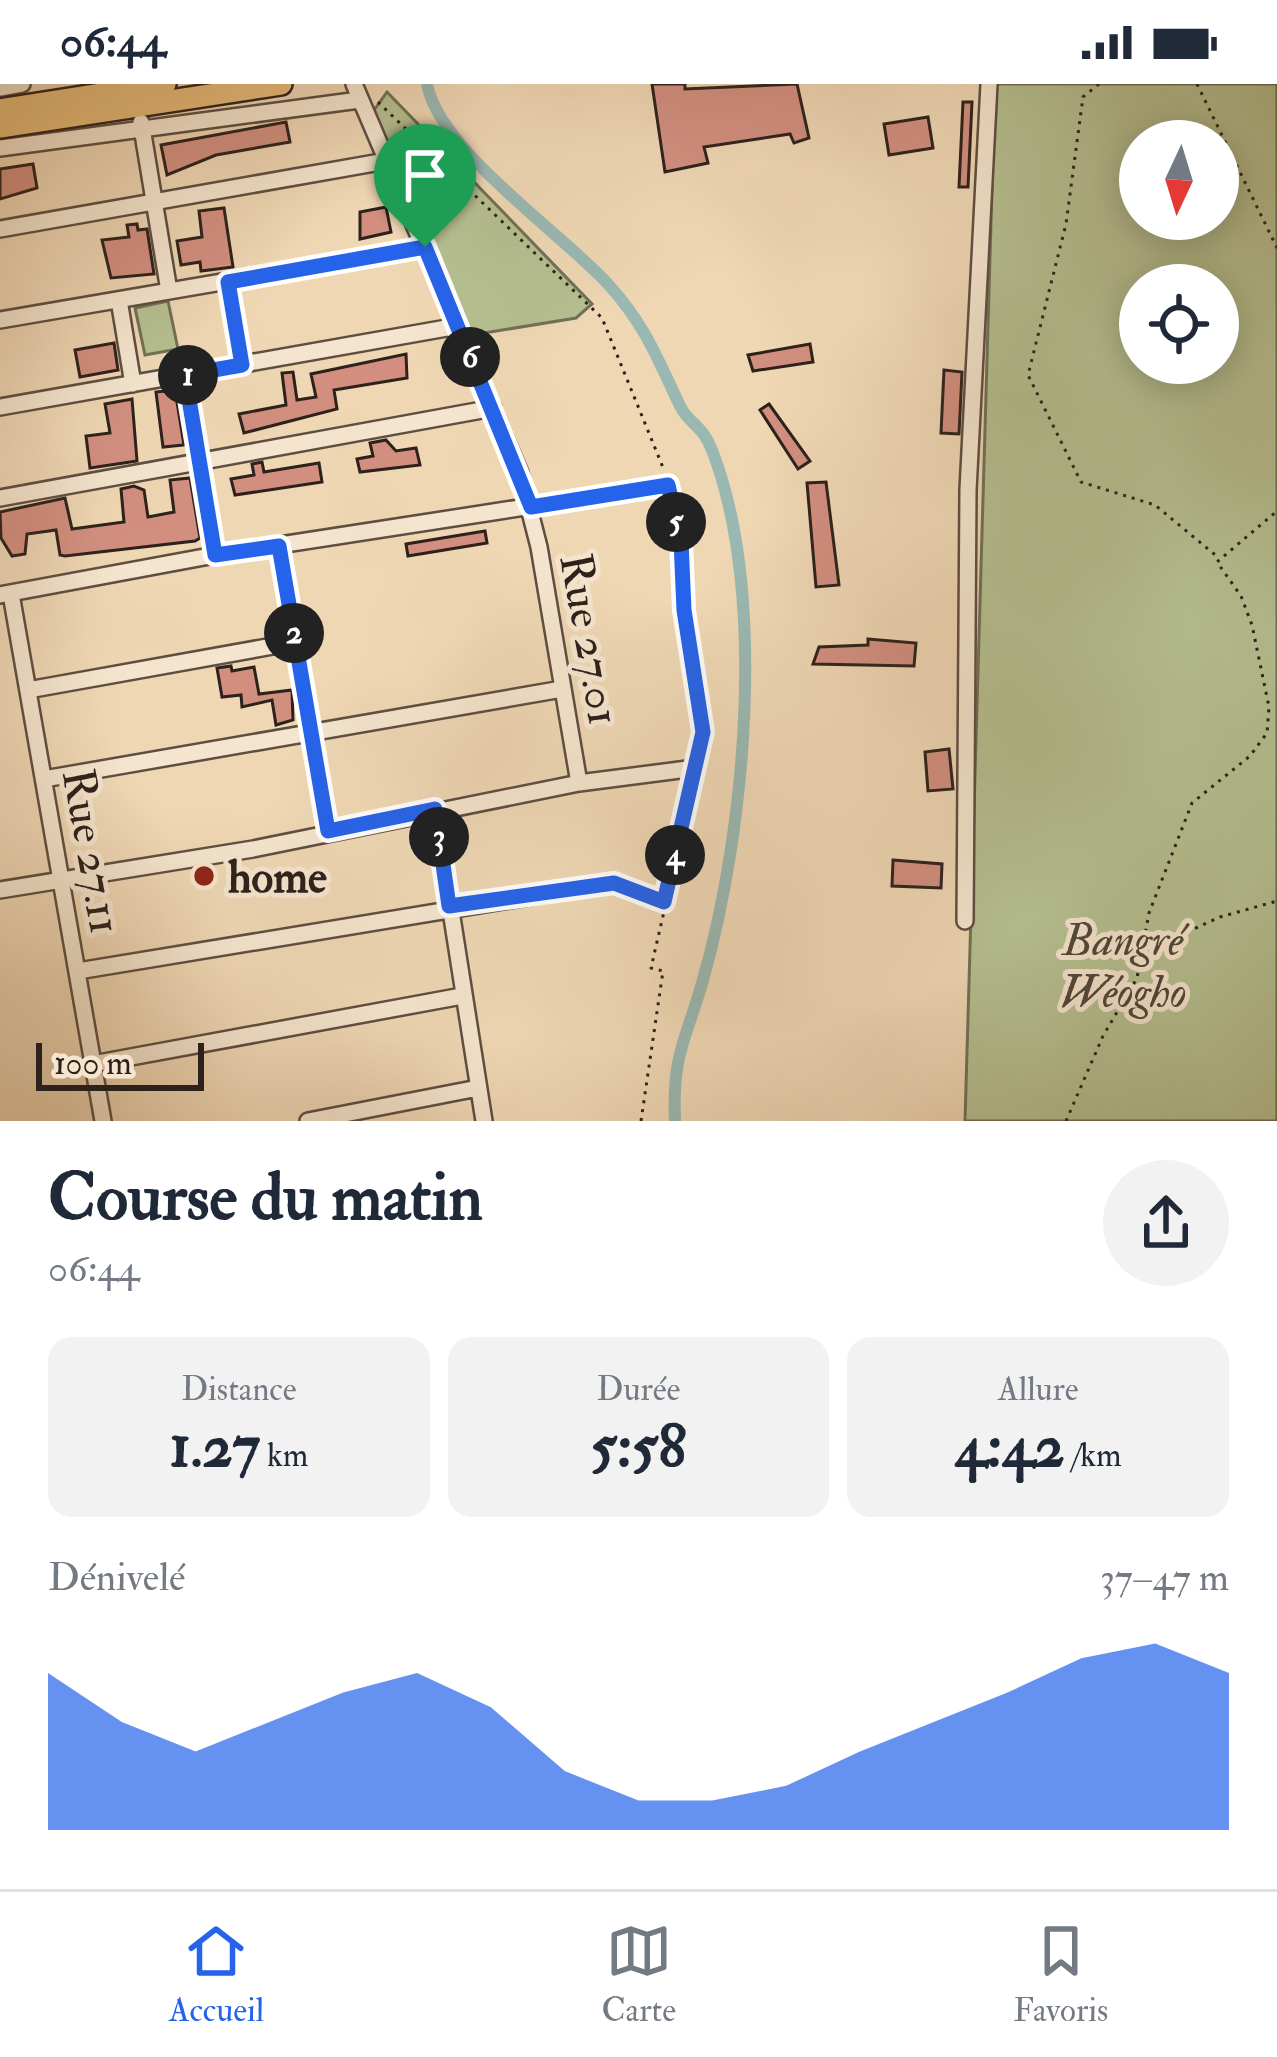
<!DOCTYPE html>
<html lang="fr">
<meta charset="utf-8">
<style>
body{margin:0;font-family:"IM FELL Double Pica",serif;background:#f2f2f3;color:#1f2937;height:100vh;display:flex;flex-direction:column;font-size:45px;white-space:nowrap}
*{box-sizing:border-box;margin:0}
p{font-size:39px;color:#747a83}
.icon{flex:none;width:66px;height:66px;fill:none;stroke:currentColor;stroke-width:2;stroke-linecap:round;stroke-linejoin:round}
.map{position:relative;height:1037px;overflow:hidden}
.panel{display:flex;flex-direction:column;background:#fff;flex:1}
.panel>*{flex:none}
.needle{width:78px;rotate:184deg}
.tools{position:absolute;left:1119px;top:36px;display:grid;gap:24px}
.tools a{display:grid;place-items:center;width:120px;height:120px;border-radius:50%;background:#fff;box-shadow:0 6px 30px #0003;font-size:60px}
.scale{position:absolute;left:36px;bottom:30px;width:168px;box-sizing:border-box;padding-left:12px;border:6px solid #2d211c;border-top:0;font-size:33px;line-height:42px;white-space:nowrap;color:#2d211c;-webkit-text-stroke:9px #f5e5ce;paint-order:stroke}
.pin{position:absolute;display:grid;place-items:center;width:102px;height:102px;color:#fff;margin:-123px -51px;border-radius:50% 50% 50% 0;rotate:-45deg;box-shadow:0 0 12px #0007}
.pin .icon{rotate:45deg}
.km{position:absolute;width:60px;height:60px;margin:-30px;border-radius:50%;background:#222;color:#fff;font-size:33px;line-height:60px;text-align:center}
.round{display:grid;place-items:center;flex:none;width:126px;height:126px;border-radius:63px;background:#f2f2f3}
.overview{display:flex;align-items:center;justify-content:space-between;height:204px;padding:0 48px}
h1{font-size:66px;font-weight:700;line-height:90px}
.figures{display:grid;grid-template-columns:repeat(3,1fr);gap:18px;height:204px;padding:12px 48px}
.figures div{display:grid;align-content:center;border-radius:24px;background:#f2f2f3;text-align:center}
.figures b{font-size:60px;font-weight:700}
.figures small{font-size:33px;font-weight:400}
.figures p{font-size:33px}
.chart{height:336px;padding:24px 48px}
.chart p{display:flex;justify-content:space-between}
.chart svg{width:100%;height:216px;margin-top:12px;fill:#2563eb;opacity:.7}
.status{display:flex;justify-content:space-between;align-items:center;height:84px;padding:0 60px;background:#fff;direction:ltr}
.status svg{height:33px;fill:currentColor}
.dock{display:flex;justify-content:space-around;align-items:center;height:168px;border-top:3px solid #e0e1e3;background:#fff;font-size:33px;color:#747a83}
.dock a{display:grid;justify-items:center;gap:6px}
.dock .on{color:#2563eb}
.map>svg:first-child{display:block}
.green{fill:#b5bf90;stroke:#717056;stroke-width:3;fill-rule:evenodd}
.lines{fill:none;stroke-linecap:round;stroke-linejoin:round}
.canal{stroke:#9ab8b2;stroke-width:12}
.building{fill:#d28f80;stroke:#2d211c;stroke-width:3}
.minor-casing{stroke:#5e4e42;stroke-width:20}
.highway-casing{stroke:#2d211c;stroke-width:26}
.path{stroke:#2d211c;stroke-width:3;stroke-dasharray:3 6;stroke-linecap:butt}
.minor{stroke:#f5e5ce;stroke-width:15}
.highway{stroke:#e8bc7a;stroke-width:21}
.route-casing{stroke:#fff;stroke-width:24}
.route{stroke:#2563eb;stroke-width:15}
.poi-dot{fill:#8f2418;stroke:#f5e5ce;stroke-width:4.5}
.labels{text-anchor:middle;stroke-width:10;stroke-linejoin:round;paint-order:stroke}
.street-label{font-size:45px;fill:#2d211c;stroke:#f5e5ce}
.poi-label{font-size:45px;font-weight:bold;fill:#2d211c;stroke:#f5e5ce;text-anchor:start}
.park-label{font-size:45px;font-style:italic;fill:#4f4839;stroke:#f5e5ce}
</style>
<div class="status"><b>06:44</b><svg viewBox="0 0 49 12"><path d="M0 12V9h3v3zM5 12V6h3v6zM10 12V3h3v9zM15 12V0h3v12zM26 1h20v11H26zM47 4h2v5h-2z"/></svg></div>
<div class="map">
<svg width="1277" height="1037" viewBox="0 0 1277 1037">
<rect width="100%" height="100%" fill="#efd7b4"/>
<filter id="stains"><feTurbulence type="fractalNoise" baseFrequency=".00167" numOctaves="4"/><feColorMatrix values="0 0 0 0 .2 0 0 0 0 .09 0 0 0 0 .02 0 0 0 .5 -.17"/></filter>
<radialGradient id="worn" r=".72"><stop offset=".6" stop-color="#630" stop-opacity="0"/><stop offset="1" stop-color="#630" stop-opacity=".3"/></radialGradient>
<path class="green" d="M995,0h282v1037h-312zM1140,57h78v78h-78zM1140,201h78v78h-78z
M387,8l205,212 -16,14 -104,17 -100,-222z
M168,217l10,48 -33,6 -10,-47z"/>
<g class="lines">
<path class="canal" d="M427,0c12,66 132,147 181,200 38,42 49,74 73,124 8,15 22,18 31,42 56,145 33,382 -9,530 -17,60 -31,74 -28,141"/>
</g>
<path class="building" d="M652,0h33v5l112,-5 12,54 -15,5 -4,-9 -86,13 4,16 -43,9z
M963,18h9l-4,85h-9z
M928,33l5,31 -44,7 -5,-31z
M286,38l4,20 -74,13 -49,20 -6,-30z
M33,80l4,24 -37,11v-30z
M386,123l5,25 -31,7v-27z
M224,124l9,59 -32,4 -1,-9 -19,3 -4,-24 25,-4 -3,-26z
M137,140l1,6 9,-1 7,45 -43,4 -9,-38 27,-3 -2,-12z
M114,259l4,27 -38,7 -5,-27z
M810,260l3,18 -60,9 -5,-16z
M406,270l1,24 -73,12 3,19 -93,24 -5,-19 47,-9 -4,-32 11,-1 4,28 19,-3 -5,-23z
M944,286l18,2 -3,62 -18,-1z
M175,306l9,55 -21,2 -7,-55z
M132,315l5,62 -47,7 -4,-32 24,-3 -5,-29z
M769,320l41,57 -12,8 -38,-59z
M386,356l10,11 20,-3 4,17 -60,7 -3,-13 16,-3 -3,-13z
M262,378l2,10 55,-9 3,19 -87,13 -4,-16 23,-4 -2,-11z
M190,394l10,60 -5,3 -130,15 -5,-1 -4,-25 -29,4 -2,20 -13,2 -11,-18 -1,-26 65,-14 7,31 52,-7 -3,-33 13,-3 10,4 4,27 26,-5 -4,-32z
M826,398l13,103 -23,2 -9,-104z
M485,447l2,12 -79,13 -2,-12z
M868,555l48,4 -2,23 -101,-2 6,-17 49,-2z
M231,582l1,5 22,-4 5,27 33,-4 1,30 -17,5 -4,-25 -30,7 -1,-12 -19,2 -5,-29z
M949,665l4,40 -25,2 -3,-39z
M893,776l49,4 -1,24 -49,-2z"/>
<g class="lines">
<defs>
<path id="minor" d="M354,0l166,389 19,74 40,236
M0,4l22,-4
M141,38l28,169
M0,64l359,-48
M0,145l386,-68
M228,198l13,83
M119,216l14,84
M0,236l425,-73
M185,291l30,180
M0,323l458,-81
M0,414l493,-90
M279,462l49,285
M11,510l92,527
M0,511l215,-40 453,-70
M28,606l267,-48
M44,695l518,-90
M435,725l49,312
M0,806l253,-41 326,-66 116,-15
M965,837l3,-431 21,-406
M78,887l523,-86
M93,980l369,-68
M308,1037l170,-33"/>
<path id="highway" d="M0,26l165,-26
M0,43l281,-43"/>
</defs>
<use href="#minor" class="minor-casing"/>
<use href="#highway" class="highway-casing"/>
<path class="path" d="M1099,0l-16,13 -17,127 -38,151 53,107 74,23 64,53
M1197,0l80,164
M378,18l224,216 62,152
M670,413l33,235 -5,22
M615,799l47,18
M1146,867l74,-34 57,-16
M641,1037l22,-150 -12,-3 43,-187
M1066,1037l37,-85 34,-58 12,-65 43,-110 58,-47 17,-23 2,-26 -17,-82 -11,-29 -24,-34 60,-51"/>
<use href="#minor" class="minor"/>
<use href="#highway" class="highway"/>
</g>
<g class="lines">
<defs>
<path id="route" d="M425,163l106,260 137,-22 13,56 3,69 19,122 -39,170 -50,-19 -165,23 -14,-97 -107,22 -49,-285 -64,9 -30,-180 57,-10 -14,-83z"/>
</defs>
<use href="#route" class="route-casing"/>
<use href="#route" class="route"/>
</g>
<circle class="poi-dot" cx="204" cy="792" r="12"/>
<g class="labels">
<g class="street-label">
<text transform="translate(591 555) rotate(80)" y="16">Rue 27.01</text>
<text transform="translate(93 767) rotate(80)" y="16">Rue 27.11</text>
</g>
<g class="poi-label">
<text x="228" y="808">home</text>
</g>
<g class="park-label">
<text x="1123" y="871">Bangré<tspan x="1123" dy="52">Wéogho</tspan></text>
</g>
</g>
<rect width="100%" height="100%" filter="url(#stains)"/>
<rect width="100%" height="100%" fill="url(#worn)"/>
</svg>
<div class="tools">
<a><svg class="needle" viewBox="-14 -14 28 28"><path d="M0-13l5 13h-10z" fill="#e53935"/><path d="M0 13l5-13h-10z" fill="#747a83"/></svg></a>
<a><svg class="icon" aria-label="locate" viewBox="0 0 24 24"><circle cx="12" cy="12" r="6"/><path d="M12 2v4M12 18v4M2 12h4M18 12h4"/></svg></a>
</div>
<div class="scale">100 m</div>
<div class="pin" style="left:425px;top:163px;background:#1e9e55"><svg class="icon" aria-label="arrive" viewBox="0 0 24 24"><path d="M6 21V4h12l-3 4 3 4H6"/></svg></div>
<b class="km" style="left:188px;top:291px">1</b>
<b class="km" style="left:294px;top:549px">2</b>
<b class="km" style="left:439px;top:753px">3</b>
<b class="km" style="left:675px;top:771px">4</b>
<b class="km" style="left:676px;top:438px">5</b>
<b class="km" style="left:470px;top:273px">6</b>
</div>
<section class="panel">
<div class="overview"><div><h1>Course du matin</h1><p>06:44</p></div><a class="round"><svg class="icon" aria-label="share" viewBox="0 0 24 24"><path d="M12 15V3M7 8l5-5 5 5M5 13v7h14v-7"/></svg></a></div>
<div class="figures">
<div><p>Distance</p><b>1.27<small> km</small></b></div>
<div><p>Durée</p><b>5:58</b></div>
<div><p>Allure</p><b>4:42<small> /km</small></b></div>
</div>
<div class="chart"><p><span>Dénivelé</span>37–47 m</p>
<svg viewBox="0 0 160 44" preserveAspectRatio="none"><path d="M0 44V12L10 22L20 28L30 22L40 16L50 12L60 19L70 32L80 38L90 38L100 35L110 28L120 22L130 16L140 9L150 6L160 12V44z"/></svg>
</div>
</section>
<nav class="dock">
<a class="on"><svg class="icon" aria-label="home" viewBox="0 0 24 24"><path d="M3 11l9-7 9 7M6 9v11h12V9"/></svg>Accueil</a>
<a><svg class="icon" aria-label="map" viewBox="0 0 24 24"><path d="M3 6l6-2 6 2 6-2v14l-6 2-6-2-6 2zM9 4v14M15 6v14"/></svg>Carte</a>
<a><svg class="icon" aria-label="saved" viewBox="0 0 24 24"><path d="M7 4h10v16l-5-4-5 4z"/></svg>Favoris</a>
</nav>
